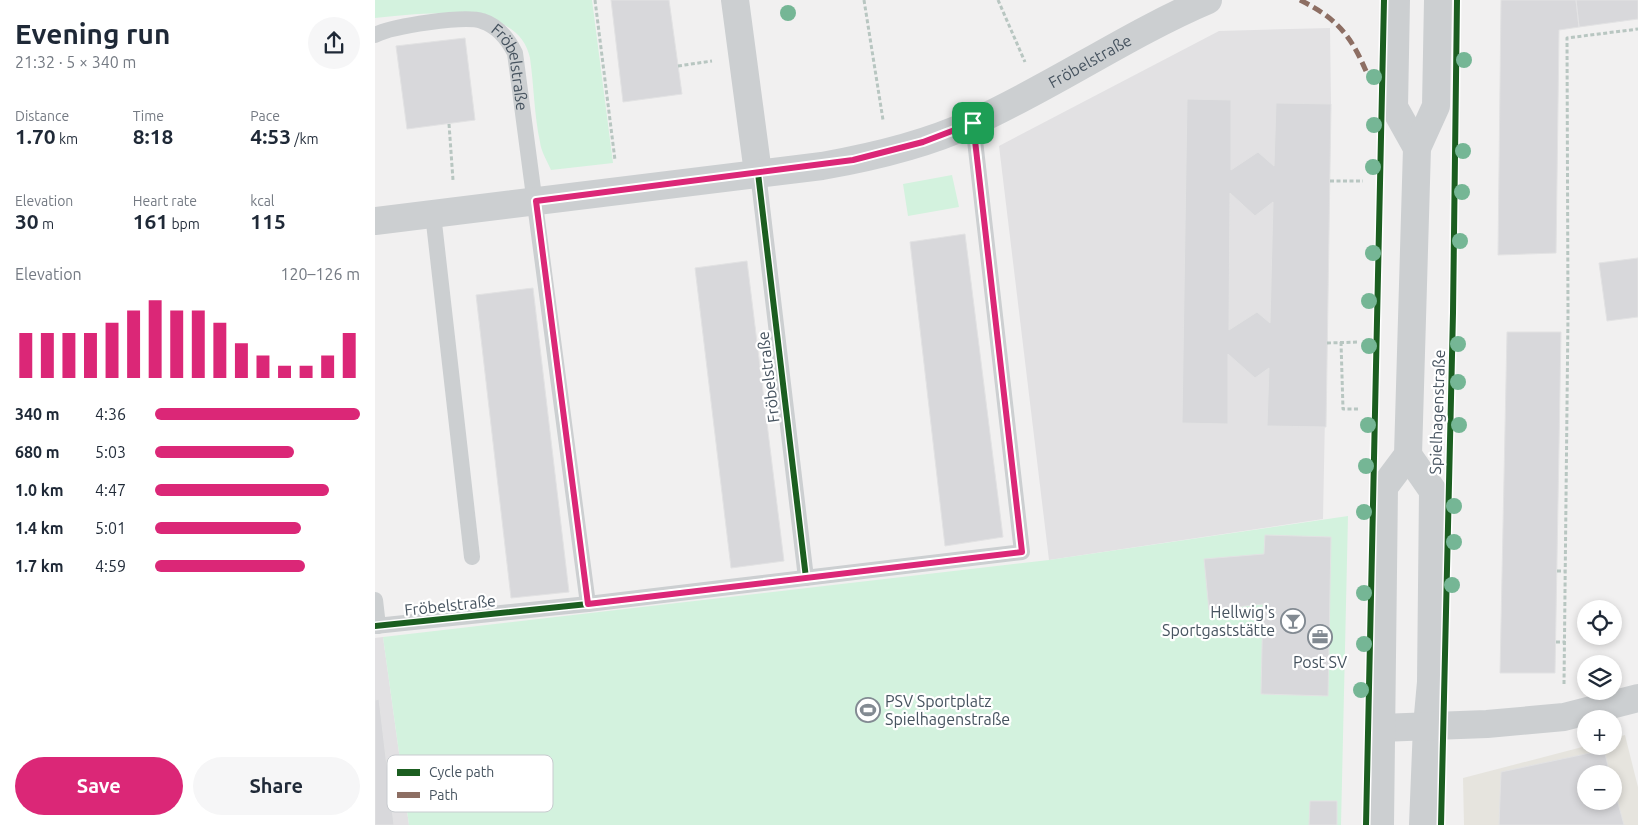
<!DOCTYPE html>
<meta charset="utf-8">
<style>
body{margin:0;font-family:Ubuntu,sans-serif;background:#f6f6f7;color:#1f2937;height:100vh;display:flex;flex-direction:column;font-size:19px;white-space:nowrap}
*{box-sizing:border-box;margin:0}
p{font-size:16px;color:#747a83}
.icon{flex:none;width:28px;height:28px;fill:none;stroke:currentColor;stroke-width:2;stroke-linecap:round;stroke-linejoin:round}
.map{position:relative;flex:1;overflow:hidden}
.side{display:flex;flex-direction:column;background:#fff;width:375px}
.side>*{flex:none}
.buttons{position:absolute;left:1202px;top:600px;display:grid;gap:10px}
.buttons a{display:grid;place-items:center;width:45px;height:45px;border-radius:50%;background:#fff;box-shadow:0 2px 8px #0003;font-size:25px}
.pin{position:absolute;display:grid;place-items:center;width:42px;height:42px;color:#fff;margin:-21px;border-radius:10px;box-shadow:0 2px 8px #0006}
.round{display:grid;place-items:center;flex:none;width:52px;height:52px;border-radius:26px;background:#f6f6f7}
.head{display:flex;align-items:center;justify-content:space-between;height:85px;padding:0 15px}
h1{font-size:28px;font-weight:700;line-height:38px}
.stats{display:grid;grid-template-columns:repeat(3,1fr);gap:8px;height:85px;padding:5px 15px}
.stats div{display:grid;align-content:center}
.stats b{font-size:21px;font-weight:700}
.stats small{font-size:14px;font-weight:400}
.stats p{font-size:14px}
.chart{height:140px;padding:10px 15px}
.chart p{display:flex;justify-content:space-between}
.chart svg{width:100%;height:90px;margin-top:5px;stroke:#db2777;stroke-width:6}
.action{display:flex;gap:10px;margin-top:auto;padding:10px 15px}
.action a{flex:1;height:58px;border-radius:30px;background:#db2777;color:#fff;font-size:20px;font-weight:700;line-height:58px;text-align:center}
.action a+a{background:#f6f6f7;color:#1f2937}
ul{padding:0 15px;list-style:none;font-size:16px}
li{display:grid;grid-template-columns:80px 60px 1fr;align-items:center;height:38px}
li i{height:12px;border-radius:6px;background:#db2777}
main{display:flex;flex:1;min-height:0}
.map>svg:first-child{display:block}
.commercial{fill:#e6e4de;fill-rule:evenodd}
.education{fill:#e2e1e3}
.green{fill:#d3f2de}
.building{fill:#d8d8db;stroke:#e2e2e3;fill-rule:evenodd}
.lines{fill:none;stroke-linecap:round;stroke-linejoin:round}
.path{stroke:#b8c6c1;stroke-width:3;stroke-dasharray:4 2.5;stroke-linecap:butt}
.lane{stroke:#cccfd1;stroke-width:16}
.street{stroke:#cccfd1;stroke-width:28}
.quiet{stroke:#8d6e63;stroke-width:5;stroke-dasharray:10 5;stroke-linecap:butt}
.cycleway-casing{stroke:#fff;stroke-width:9}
.cycleway{stroke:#1b5e20;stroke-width:6}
.tree{fill:#75b695}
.route-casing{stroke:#fff;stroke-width:10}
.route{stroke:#db2777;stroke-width:6}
.labels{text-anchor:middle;stroke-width:4.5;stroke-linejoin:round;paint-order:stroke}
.street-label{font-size:16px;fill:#46535f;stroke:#fff}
.poi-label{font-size:16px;fill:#46535f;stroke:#fff;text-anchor:end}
.key{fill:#fff;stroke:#c8cbcf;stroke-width:1}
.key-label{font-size:14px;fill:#46535f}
</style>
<main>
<section class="side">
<div class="head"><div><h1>Evening run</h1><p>21:32 · 5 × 340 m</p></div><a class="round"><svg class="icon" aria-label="share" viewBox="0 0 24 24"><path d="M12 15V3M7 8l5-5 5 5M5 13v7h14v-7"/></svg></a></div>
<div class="stats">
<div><p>Distance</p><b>1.70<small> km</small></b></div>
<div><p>Time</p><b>8:18</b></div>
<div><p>Pace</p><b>4:53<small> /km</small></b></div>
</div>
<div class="stats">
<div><p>Elevation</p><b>30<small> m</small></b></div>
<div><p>Heart rate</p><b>161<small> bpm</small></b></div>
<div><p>kcal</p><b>115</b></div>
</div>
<div class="chart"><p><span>Elevation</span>120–126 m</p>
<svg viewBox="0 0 160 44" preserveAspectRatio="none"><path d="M5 44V22M15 44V22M25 44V22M35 44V22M45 44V17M55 44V11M65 44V6M75 44V11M85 44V11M95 44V17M105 44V27M115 44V33M125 44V38M135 44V38M145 44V33M155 44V22"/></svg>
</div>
<ul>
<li><b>340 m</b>4:36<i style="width:100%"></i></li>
<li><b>680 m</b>5:03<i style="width:68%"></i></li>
<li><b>1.0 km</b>4:47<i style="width:85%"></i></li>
<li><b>1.4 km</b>5:01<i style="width:71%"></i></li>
<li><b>1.7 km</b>4:59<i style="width:73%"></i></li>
</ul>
<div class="action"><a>Save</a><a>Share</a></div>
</section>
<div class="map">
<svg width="1263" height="825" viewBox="0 0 1263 825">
<rect width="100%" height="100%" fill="#f1f0f0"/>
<path class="commercial" d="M1250,735l13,52v38h-174l-1,-47 123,-32h28v-8zM1211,774h28v27h-28z"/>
<path class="education" d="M955,28l1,76 -8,415 -274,41 -50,-414 220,-115z
M8,637l26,188h-34v-187z"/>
<path class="green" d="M0,0h217l21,163 -62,7c-4,-9 -10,-19 -11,-28 -6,-28 -6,-56 -10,-84 -12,-58 -107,-45 -155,-40z
M577,175l7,32 -51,9 -5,-32z
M973,516l-7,309h-932l-26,-188 666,-77z"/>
<path class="building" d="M236,0h58l13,94 -59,8z
M1126,0h75l3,27 -20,3 -3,223 -58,2z
M1201,0h62v19l-59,8z
M90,38l10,82 -68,9 -11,-83z
M812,99l44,1v70l27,-18 16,14 2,-63 55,1 -5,323 -59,-1 2,-58 -14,10 -27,-24v70l-46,-1zM855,193l25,23 18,-14 -3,121 -13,-11 -28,18z
M590,234l38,303 -58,9 -35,-304z
M1263,258v59l-31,4 -8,-58z
M372,261l37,300 -53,7 -36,-300z
M158,288l36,304 -58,6 -35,-303z
M1132,332h54l-6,341h-55z
M890,535l66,2 -3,159 -67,-2 2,-90 -54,6 -5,-51 60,-5z
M4,699l15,126h-19v-125z
M1229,750l6,24h-24v27h28v-13l10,37h-125l2,-53z
M935,801h27v24h-28z"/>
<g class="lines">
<path class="path" d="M220,0l20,160
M489,0l19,120
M623,0l27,62
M303,66l34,-5
M74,124l4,56
M955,181h33
M966,342l2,67h15
M952,343l32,-1
M1182,571h8
M1181,642h9
M1189,684l4,-370 -1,-276 71,-9"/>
<g class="lane">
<path id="s1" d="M0,35c17,-9 90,-20 107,-14 16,5 26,18 33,32l73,551"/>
<path d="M383,173l48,405"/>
<path d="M58,214l39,343"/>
<path d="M0,600l3,26"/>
<path d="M0,626l213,-22 434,-52 -49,-429"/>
</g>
<g class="street">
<path d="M360,0l23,173"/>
<path d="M1021,0l-2,107 23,41"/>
<path id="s2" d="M0,221l447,-55c51,-9 103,-21 150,-43 80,-36 156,-89 236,-123"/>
<path d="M1033,455l25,36 -2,191 -4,44 -4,99"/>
<path d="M1005,728l107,-4 77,-7 74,-19"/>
<path d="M1005,825l4,-338 24,-32 9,-307 19,-42 2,-106"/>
</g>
<path class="quiet" d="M925,0c36,18 50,34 66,71"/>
<defs>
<path id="cycleway" d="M383,173l48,405
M161,201l52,403
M0,626l213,-22 434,-52 -49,-429
M991,825l18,-825
M1066,825l12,-512 4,-313"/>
</defs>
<use href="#cycleway" class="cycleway-casing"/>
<use href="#cycleway" class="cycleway"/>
</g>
<g class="tree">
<circle cx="413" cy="13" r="8"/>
<circle cx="1089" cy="60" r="8"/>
<circle cx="999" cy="77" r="8"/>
<circle cx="999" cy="125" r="8"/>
<circle cx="1088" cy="151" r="8"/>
<circle cx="998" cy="167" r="8"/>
<circle cx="1087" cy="192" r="8"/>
<circle cx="1085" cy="241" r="8"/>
<circle cx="998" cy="253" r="8"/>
<circle cx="994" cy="301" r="8"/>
<circle cx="1083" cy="344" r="8"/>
<circle cx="994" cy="346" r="8"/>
<circle cx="1083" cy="382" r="8"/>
<circle cx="993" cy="425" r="8"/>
<circle cx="1084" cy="425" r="8"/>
<circle cx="991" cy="466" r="8"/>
<circle cx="1079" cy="506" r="8"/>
<circle cx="989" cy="512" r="8"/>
<circle cx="1079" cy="542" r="8"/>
<circle cx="1077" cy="585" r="8"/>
<circle cx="989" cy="593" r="8"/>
<circle cx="989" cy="644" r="8"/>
<circle cx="986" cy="690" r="8"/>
</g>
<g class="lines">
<defs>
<path id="route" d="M598,123l49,429 -434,52 -52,-403 317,-41 70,-18z"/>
</defs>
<use href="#route" class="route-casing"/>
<use href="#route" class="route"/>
</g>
<defs>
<symbol id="bar-ring" viewBox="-11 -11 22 22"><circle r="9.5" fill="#fff" stroke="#828a92" stroke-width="1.5"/><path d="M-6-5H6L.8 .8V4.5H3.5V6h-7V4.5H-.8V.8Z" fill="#828a92"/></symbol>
<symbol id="office-ring" viewBox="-11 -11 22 22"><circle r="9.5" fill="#fff" stroke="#828a92" stroke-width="1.5"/><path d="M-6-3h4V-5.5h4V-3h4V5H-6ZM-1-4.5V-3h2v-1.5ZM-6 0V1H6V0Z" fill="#828a92"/></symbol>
<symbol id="stadium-ring" viewBox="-11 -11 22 22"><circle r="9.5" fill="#fff" stroke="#828a92" stroke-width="1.5"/><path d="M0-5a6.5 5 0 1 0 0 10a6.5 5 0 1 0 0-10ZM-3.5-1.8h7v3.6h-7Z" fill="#828a92"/></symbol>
</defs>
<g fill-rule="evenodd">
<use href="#bar-ring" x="904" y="607" width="28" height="28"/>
<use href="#office-ring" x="931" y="623" width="28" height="28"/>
<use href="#stadium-ring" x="479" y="696" width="28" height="28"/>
</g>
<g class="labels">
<g class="street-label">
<text dy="6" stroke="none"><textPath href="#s2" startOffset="740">Fröbelstraße</textPath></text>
<text dy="6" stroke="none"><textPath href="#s1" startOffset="168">Fröbelstraße</textPath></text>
<text transform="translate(393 377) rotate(-97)" y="6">Fröbelstraße</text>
<text transform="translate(1062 412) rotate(-88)" y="6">Spielhagenstraße</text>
<text transform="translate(75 605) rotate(-6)" y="6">Fröbelstraße</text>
</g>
<g class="poi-label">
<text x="900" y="618">Hellwig's<tspan x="900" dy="18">Sportgaststätte</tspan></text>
<text x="945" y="668" text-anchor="middle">Post SV</text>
<text x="510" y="707" text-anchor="start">PSV Sportplatz<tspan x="510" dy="18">Spielhagenstraße</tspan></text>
</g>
</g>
<rect x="12" y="755" width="166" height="57" rx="8" class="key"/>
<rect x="22" y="769" width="23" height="7" fill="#1b5e20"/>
<rect x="22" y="792" width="23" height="6" fill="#8d6e63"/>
<g class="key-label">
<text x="54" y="777">Cycle path</text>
<text x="54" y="800">Path</text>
</g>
</svg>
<div class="buttons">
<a><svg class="icon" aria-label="locate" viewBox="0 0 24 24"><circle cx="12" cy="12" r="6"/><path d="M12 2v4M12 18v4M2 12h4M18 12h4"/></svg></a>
<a><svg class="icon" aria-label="layers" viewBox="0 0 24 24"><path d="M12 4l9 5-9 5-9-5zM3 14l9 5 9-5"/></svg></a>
<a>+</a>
<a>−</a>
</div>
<div class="pin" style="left:598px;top:123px;background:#1e9e55"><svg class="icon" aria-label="arrive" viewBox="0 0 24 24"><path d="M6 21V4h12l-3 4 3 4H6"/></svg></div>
</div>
</main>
